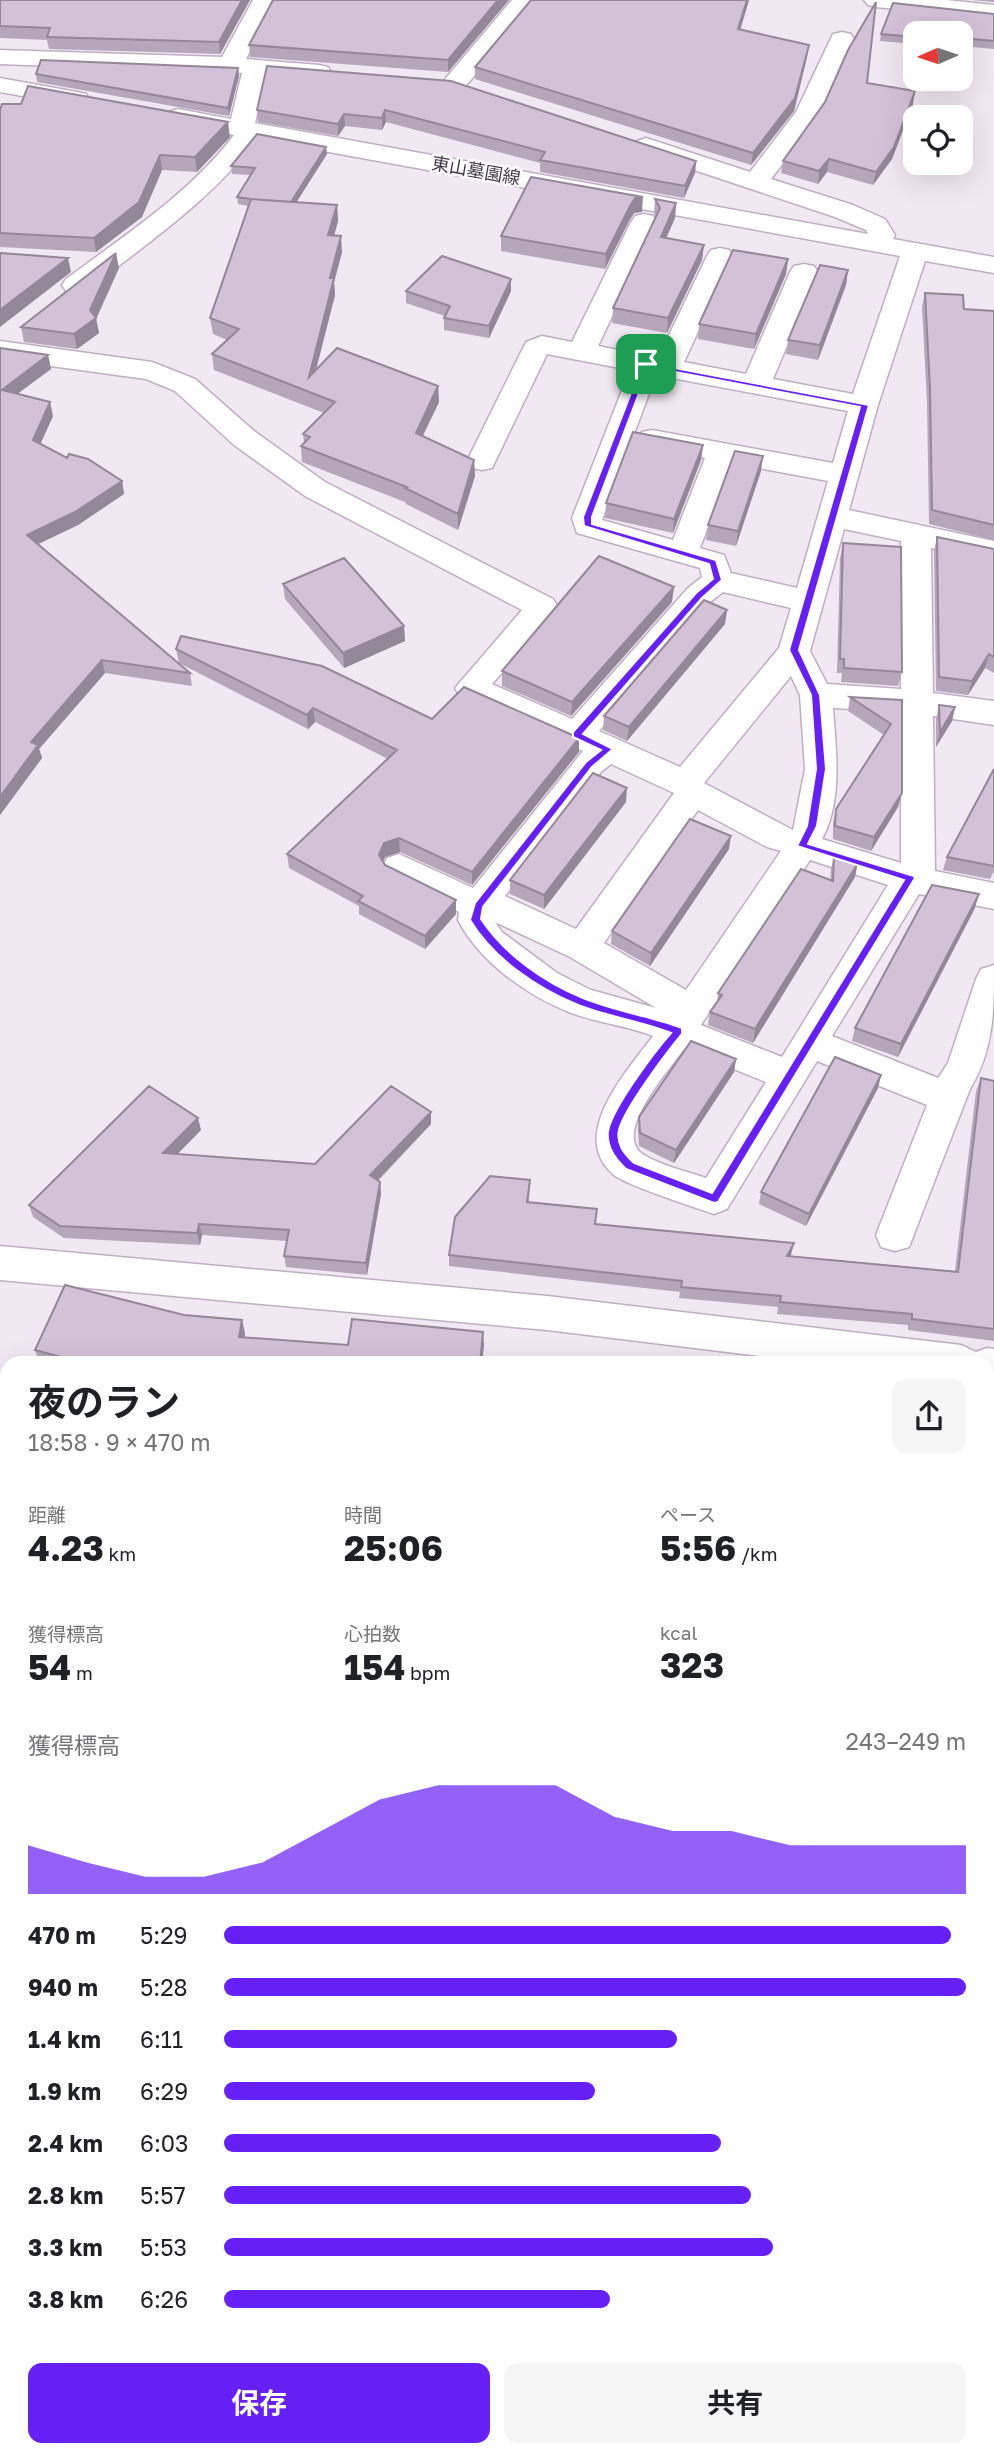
<!DOCTYPE html>
<html lang="ja">
<meta charset="utf-8">
<style>
body{margin:0;font-family:"Golos Text","Noto Sans JP",sans-serif;background:#f6f6f6;color:#202124;height:100vh;display:flex;flex-direction:column;font-size:26px;white-space:nowrap}
*{box-sizing:border-box;margin:0}
p{font-size:23px;color:#757577}
.icon{flex:none;width:38px;height:38px;fill:none;stroke:currentColor;stroke-width:2;stroke-linecap:round;stroke-linejoin:round}
.map{position:relative;flex:1;overflow:hidden}
.side{position:absolute;left:0px;top:1356px;width:994px;height:1101px;display:flex;flex-direction:column;background:#fff;border-radius:21px 21px 0 0;box-shadow:0 7px 28px #0002}
.side>*{flex:none}
.needle{width:46px;rotate:267deg}
.fabs{position:absolute;left:903px;top:21px;display:grid;gap:14px}
.fabs a{display:grid;place-items:center;width:70px;height:70px;border-radius:14px;background:#fff;box-shadow:0 7px 28px #0002;font-size:35px}
.pin{position:absolute;display:grid;place-items:center;width:60px;height:60px;color:#fff;margin:-30px;border-radius:14px;box-shadow:0 4px 10px #0006}
.round{display:grid;place-items:center;flex:none;width:74px;height:74px;border-radius:14px;background:#f6f6f6}
.headline{display:flex;align-items:center;justify-content:space-between;height:119px;padding:0 28px}
h1{font-size:38px;font-weight:700;line-height:52px}
.stats{display:grid;grid-template-columns:repeat(3,1fr);gap:10px;height:119px;padding:7px 28px}
.stats div{display:grid;align-content:center}
.stats b{font-size:35px;font-weight:700}
.stats small{font-size:19px;font-weight:400}
.stats p{font-size:19px}
.chart{height:196px;padding:14px 28px}
.chart p{display:flex;justify-content:space-between}
.chart svg{width:100%;height:126px;margin-top:7px;fill:#661ff4;opacity:.7}
.cta{display:flex;gap:14px;margin-top:auto;padding:14px 28px}
.cta a{flex:1;height:80px;border-radius:14px;background:#661ff4;color:#fff;font-size:28px;font-weight:700;line-height:80px;text-align:center}
.cta a+a{background:#f6f6f6;color:#202124}
ul{padding:0 28px;list-style:none;font-size:23px}
li{display:grid;grid-template-columns:112px 84px 1fr;align-items:center;height:52px}
li i{height:18px;border-radius:9px;background:#661ff4}
.map>svg:first-child{display:block}
.lines{fill:none;stroke-linecap:round;stroke-linejoin:round}
.minor-casing{stroke:#bfaec2;stroke-width:3}
.minor{fill:#fff;fill-rule:evenodd}
.wall{fill:#b5a6ba}
.shaded-wall{fill:#948797}
.building{fill:#d3c1d8;stroke:#948797;stroke-width:2}
.route{fill:#661ff4;stroke:#fff;stroke-width:2;fill-rule:evenodd}
.labels{text-anchor:middle;stroke-width:5;stroke-linejoin:round;paint-order:stroke}
.far-street-label{font-size:18px;fill:#433747;stroke:#fff}
</style>
<div class="map">
<svg width="994" height="2456" viewBox="0 0 994 2456">
<rect width="100%" height="100%" fill="#f2e8f3"/>
<g class="lines">
<defs>
<path id="minor" d="M253,0h24l-31,59 73,6 9,2 3,5 -3,5 -9,2 -53,-4 -11,48 613,111 -2,-4 -31,-13 -198,-66 -4,-5 4,-5 9,-3 104,34 46,-60 37,-78 9,-2 9,2 3,5 -33,75 -50,65 82,26 32,14 10,16 -2,4 101,18v16l-69,-12 -47,144 -29,105 145,31v20l-63,-13 2,145 61,8v24l-61,-9 2,155 59,12v26l-75,-15 -87,142 106,42 10,-15 28,-84 5,-10 13,-4c0,46 0,85 -24,124l-61,158 -14,4 -14,-4 -5,-12 51,-130 -110,-44 -90,148 -13,5c-20,-7 -86,-28 -100,-39 -47,-39 13,-104 39,-139 -27,-11 -57,-13 -84,-24 -44,-18 -89,-50 -111,-92l1,-8 -72,-36 -5,-9 5,-9 12,-4 74,34 110,-137 -123,-55 -5,-8 67,-78 -217,-114 -71,-51 -59,-54 -29,-12 -146,-20v-18l152,21 43,17 59,52 71,51 228,117 5,8 -5,8 -61,69 80,35 116,-131 14,-11 -2,-9 -123,-35 -5,-15 58,-148 -83,-16 -55,114 -10,2 -10,-2 -5,-7 59,-119 16,-6 30,6 59,-120 4,-6 9,-2 9,2 4,6 -59,124 60,12 49,-102 4,-6 9,-2 9,2 4,6 -49,106 62,12 44,-102 4,-6 10,-2 10,2 4,6 -45,107 80,15 47,-138 -643,-117c-46,62 -111,105 -171,152l-10,2 -10,-2 -4,-6 4,-6c59,-44 123,-85 168,-144l-65,-13 -4,-5 4,-5 9,-3 53,10 11,-46 -242,-9v-14l222,7zM656,375l192,36 -15,52 -181,-33 -10,2 -5,7 5,7 63,12 -32,82 -71,-20zM732,463l96,18 -31,107 -66,-15 -7,-18 -24,-7zM844,529l57,12v148l-74,-5 -17,-33zM723,592l68,16 -12,40 -99,119 -81,-36 111,-129zM791,676l9,19 5,74 -12,61 -89,-47zM833,708l68,4v151l-79,-24c21,-39 14,-89 11,-131zM611,764l63,29 -98,136 -71,-33 96,-124zM698,810l69,37 14,4 -95,139 -82,-47zM810,860l78,25 -106,172 -81,-32zM495,922l75,35 86,51 -65,-18 -34,-17 -55,-41zM684,1049l82,33 -60,96c-20,-7 -44,-12 -62,-23 -34,-20 26,-86 40,-106z
M512,0h25l-73,88 -9,2 -9,-2 -3,-5 3,-5z
M864,0h82l48,5v14l-118,-12 -8,-2z
M0,78l77,14 9,2 3,5 -3,5 -9,2 -77,-14z
M0,1246l547,50 414,49 15,7 11,-4 7,1v36l-7,-1v-21h-169l-271,-33 -547,-50z
M0,1453l7,3v42l-7,-3z
M7,1635v42l-7,3v-42z
M987,1947l7,2v48l-7,-2z
M994,2029v90l-7,2v-89z
M0,2155h7v50h-7z
M7,2409v41h20l-2,6h-25v-45z
M138,2450h62l3,6h-62z
M222,2450h54l-3,6h-54z
M617,2450h54l-2,6h-54z
M894,2450h54l-2,6h-54z"/>
</defs>
<use href="#minor" class="minor-casing"/>
<use href="#minor" class="minor"/>
</g>
<path class="wall" d="M0,0h250l-30,54 -171,-5 -2,-9 -47,-2z
M509,0l-61,72 -198,-15 -1,-12z
M531,0h218l-9,29 67,28 -13,54 -43,54 -276,-86v-12z
M971,0h23v2z
M994,14v35l-33,-3v-13h-46v11l-35,-3 1,-7z
M267,66l429,95 -1,12 -11,25 -144,-26v-9l-154,-41 -4,8 -37,-4 -7,10 -80,-14 -1,-12z
M238,68l1,8 -10,40 -192,-34 -1,-8z
M867,83l46,21 -21,55 -19,26 -46,-13 -9,12 -37,-11 2,-12z
M0,110l230,27 -33,35 -35,-2 -20,47 -46,35 -96,-5z
M327,154l-31,48 41,3 1,16 -4,14 8,17 -8,30 1,13 -19,75 122,16 1,16 -16,34 51,24 1,16 -17,54 -52,-26 -1,-2 -103,-40 -1,-16 3,-3 -1,-9 21,-21 -110,-43 -2,-16 15,-14 -14,-6 -3,-16 38,-112 -10,-2 -1,-7 13,-22 -18,-1 -1,-8z
M655,199l21,4 -1,15 -9,20 38,7 -2,15 -35,73 -55,-10 1,-15 43,-91 -2,-3z
M642,212l-8,1 -5,8 -24,48 -104,-18v-15z
M788,259l-2,15 -32,75 -56,-10 1,-15z
M119,268l-23,51 3,14 -22,16 -53,-7 -3,-15z
M848,270l-2,15 -28,75 -32,-6 2,-14z
M511,279v12l-22,47 -45,-8v-12l1,-2 -39,-13v-12z
M925,293l39,16 30,2v229l-65,-16 -2,-122 -5,-95z
M0,348l48,7 3,14 -34,25 36,22 -13,28 27,14 55,23 2,13 -46,31 -40,19 152,129 2,13 -87,-13 -66,76 3,9 -42,57z
M703,445l-2,15 -28,73 -68,-15 1,-15z
M761,471l-25,75 -30,-6 2,-15z
M937,537l57,12v124l-9,-5 -17,27 -32,-4 -2,-140z
M843,543l59,129 -4,14 -57,-4 1,-9h-5l3,-115z
M283,584l121,42 1,15 -61,27 -59,-69z
M672,602l-101,114 -69,-30v-15z
M727,610l-2,14 -98,117 -24,-11 1,-14z
M176,649l256,70 147,33 -107,133 -72,-33 -15,5 -2,4 2,4 71,49 -31,35 -66,-35v-8l-70,-38 -2,-14 101,-95 -73,-37 -7,7 -129,-66z
M850,697l52,3 -4,107 -27,44 -38,-12v-16l3,-14 48,-74 -36,-24z
M939,705l16,2 -3,14 -16,26v-28z
M994,769v102l-4,8 -47,-9 4,-13z
M626,802l-82,107 -34,-15v-14z
M729,849l-79,117 -39,-22 1,-13z
M834,856l21,21 -102,166 -45,-18 2,-13 7,-10 1,-9 112,-112 1,-12z
M975,908l-77,149 -46,-16 3,-13z
M736,1059l-2,13 -60,91 -35,-17 -1,-16 1,-13z
M881,1075l-3,13 -72,138 -47,-22 2,-12z
M981,1078l13,3v260l-86,-11v-5l-131,-11 1,-7 -99,-9 1,-6 -231,-26v-11l81,-75 -1,22 67,22 198,19 -4,13 165,15 21,-180z
M431,1112v12l-53,57 2,1 1,12 -14,81 -81,-8 -2,-11 3,-15 -85,-6 -2,10 -136,-7 -31,-21 -4,-12 172,-75 -24,24 138,10z
M245,1333v4l103,8h136l-2,18h-442l-5,-13z
M987,1422l7,1v506l-7,-2z
M0,1709h7v383h-7z"/>
<path class="shaded-wall" d="M242,0h8l-30,54 -1,-12z
M498,0h11l-61,72v-12z
M747,0h2l-12,41 1,-12z
M809,45l-2,12 -13,54 -43,54 2,-12z
M238,68l1,8 -10,40 -1,-8z
M915,91l-2,13 -21,55 -19,26 3,-13z
M385,110l1,12 -4,8v-12z
M344,114l1,12 -7,10v-12z
M228,122l2,15 -33,35 -2,-15z
M326,147l1,7 -38,60 -1,-8z
M160,155l2,15 -20,47 -46,35 -2,-14z
M829,159l-2,13 -9,12 1,-13z
M696,161l-1,12 -11,25 1,-12z
M643,197l-1,15 -8,1 -5,8 -24,48 1,-15 24,-48 5,-8z
M676,203l-1,15 -15,34 1,-15z
M337,205l1,16 -8,30 -2,-16z
M341,236l1,16 -8,30 1,13 -25,98 -1,-16 21,-99z
M704,245l-2,15 -35,73 1,-15z
M116,253l3,15 -23,51 3,14 -22,16 -3,-15 16,-24z
M68,258l3,14 -71,55v-17z
M788,259l-2,15 -32,75 2,-15z
M848,270l-2,15 -28,75 2,-15z
M511,279v12l-22,47v-12z
M48,355l3,14 -46,34 -3,-13z
M438,386l1,16 -23,47v-16z
M50,402l3,14 -17,38 -3,-14z
M703,445l-2,15 -28,73 1,-14z
M763,456l-2,15 -25,75 2,-15z
M474,460l1,16 -17,54v-16z
M122,481l2,13 -46,31 -48,23 -3,-13z
M674,587l-2,15 -101,114 1,-14z
M727,610l-2,14 -98,117 2,-14z
M404,626l1,15 -61,27 -1,-15z
M989,654l-4,14 -17,27 4,-14z
M102,660l3,13 -66,76 3,9 -42,57v-18l31,-55z
M955,707l-3,14 -16,26 4,-15z
M313,708l2,14 -7,7 -1,-14z
M579,738v14l-107,133v-13z
M627,788l-1,14 -82,107v-14z
M902,793l-4,14 -27,44 3,-14z
M731,836l-2,13 -79,117 1,-13z
M399,838l1,14 -15,5 -5,11 -1,-13 5,-12z
M858,863l-3,14 -102,166 2,-14z
M979,894l-4,14 -77,149 3,-13z
M456,900v14l-31,35v-13z
M736,1059l-2,13 -60,91 2,-13z
M881,1075l-3,13 -72,138 3,-12z
M431,1112v12l-60,63 -1,-12z
M198,1118l3,12 -35,36 -3,-13z
M380,1182l1,12 -14,81 -1,-12z
M199,1224l3,11 -2,10 -3,-12z
M794,1243l-3,12 -7,13 3,-12z
M242,1320l3,13 -3,16 -3,-12z
M483,1332l1,13 -2,18h-2z
M7,2058v31l-3,-2z"/>
<path class="building" d="M0,0h242l-23,42 -172,-5 3,-9 -50,-2z
M273,0h225l-50,60 -199,-15z
M531,0h216l-9,29 71,16 -14,53 -42,55 -278,-86z
M876,2l-9,81 48,8 -21,56 -18,25 -47,-13 -10,12 -36,-10 42,-59 23,-52z
M893,3l101,11v27l-33,-3v-5h-46v4l-34,-3z
M41,60l197,8 -10,40 -192,-34z
M267,66l184,15 245,80 -11,25 -145,-26 5,-8 -160,-42 -3,8 -38,-4 -6,10 -81,-14z
M28,86l200,36 -33,35 -35,-2 -21,47 -45,36 -94,-5v-123l2,-6h19z
M257,134l69,13 -35,55 -40,-3 -14,-2 18,-29 -24,-2z
M531,177l112,20 -8,1 -5,8 -24,48 -105,-18z
M251,199l86,6 -9,30 13,1 -11,42h4l-25,99 28,-29 101,38 -22,47 58,27 -16,54 -53,-26 2,-1 -106,-41 9,-9 -7,-3 32,-32 -123,-48 27,-25 -29,-11z
M655,199l21,4 -15,34 43,8 -36,73 -55,-10 47,-100z
M733,250l55,9 -32,75 -57,-10z
M0,253l68,5 -68,52z
M116,253l-26,57 6,8 -22,16 -53,-7z
M442,256l69,23 -22,47 -45,-8 6,-12 -44,-15z
M820,265l28,5 -28,75 -32,-5z
M925,293l38,2 1,14 30,2v214l-62,-15 -2,-122z
M0,348l48,7 -46,35 48,12 -17,38 34,18 2,-4 19,5 34,22 -47,31 -48,23 163,138 -88,-13 -71,82 7,3 -38,52z
M633,432l70,13 -29,74 -68,-16z
M735,451l28,5 -25,75 -30,-6z
M937,537l57,12v108l-5,-3 -17,27 -33,-4z
M843,543l58,4 1,125 -58,-4v-9h-4z
M599,556l75,31 -102,115 -70,-31z
M344,558l60,68 -61,27 -60,-69z
M704,600l23,10 -98,117 -25,-11z
M181,636l141,30 110,53 32,-32 115,51 -107,134 -73,-34 -15,5 -5,12 6,10 71,35 -31,36 -67,-35 5,-5 -76,-42 110,-104 -84,-42 -6,7 -131,-66z
M850,697l52,3v93l-28,44 -39,-11 1,-17 55,-85z
M939,705l16,2 -15,25z
M994,769v97l-47,-9z
M593,773l34,15 -83,107 -34,-15z
M690,819l41,17 -80,117 -39,-22z
M834,856l24,7 -103,166 -45,-17 12,-17 -4,-2 83,-124 32,12z
M932,885l47,9 -78,150 -46,-16z
M691,1041l45,18 -60,91 -36,-17 -1,-16z
M835,1057l46,18 -72,139 -48,-22z
M981,1078l13,3v248l-82,-10v-5l-132,-12 1,-6 -100,-9 1,-6 -233,-26 6,-38 35,-41 40,4 -3,22 70,7 -2,15 199,19 -7,13 171,16z
M149,1086l49,32 -35,35 152,11 76,-78 40,26 -61,63 10,7 -14,81 -82,-7 5,-26 -90,-6 -2,9 -137,-7 -31,-21z
M65,1285l119,30 58,5 -3,17 109,8 4,-26 131,13 -3,31h-397l-48,-13z
M987,1422l7,1v497l-7,-3z
M0,1709h7v349l-3,29h-4z
M352,2450h216l-2,6h-224l2,-4 5,3z
M698,2450h164l-2,6h-164z"/>
<path class="route" d="M643,362l226,43 -70,245 21,45 6,74 -9,57 -9,18 106,32 1,2 -197,324 -4,1 -88,-34c-11,-10 -20,-22 -18,-38 4,-23 47,-80 63,-98 -30,-12 -63,-16 -93,-28 -42,-17 -85,-47 -108,-85l5,-17 111,-141 15,-12 -28,-13v-5l123,-139 17,-14 -4,-15 -125,-38 -1,-9zM649,367l211,40 -71,243 22,45 5,74 -9,57 -10,20 107,34 -192,313 -78,-30c-10,-9 -18,-19 -15,-33 5,-21 48,-78 63,-96v-6c-32,-12 -67,-17 -99,-30 -39,-16 -79,-44 -102,-79l2,-12 109,-140 21,-18 -30,-15 119,-136 20,-18 -6,-20 -124,-36v-7z"/>
<g class="labels">
<g class="far-street-label">
<text transform="translate(476 171) rotate(10)" y="6">東山墓園線</text>
</g>
</g>
</svg>
<div class="fabs">
<a><svg class="needle" viewBox="-14 -14 28 28"><path d="M0-13l5 13h-10z" fill="#e53935"/><path d="M0 13l5-13h-10z" fill="#757577"/></svg></a>
<a><svg class="icon" aria-label="locate" viewBox="0 0 24 24"><circle cx="12" cy="12" r="6"/><path d="M12 2v4M12 18v4M2 12h4M18 12h4"/></svg></a>
</div>
<div class="pin" style="left:646px;top:364px;background:#1e9e55"><svg class="icon" aria-label="arrive" viewBox="0 0 24 24"><path d="M6 21V4h12l-3 4 3 4H6"/></svg></div>
<section class="side">
<div class="headline"><div><h1>夜のラン</h1><p>18:58 · 9 × 470 m</p></div><a class="round"><svg class="icon" aria-label="share" viewBox="0 0 24 24"><path d="M12 15V3M7 8l5-5 5 5M5 13v7h14v-7"/></svg></a></div>
<div class="stats">
<div><p>距離</p><b>4.23<small> km</small></b></div>
<div><p>時間</p><b>25:06</b></div>
<div><p>ペース</p><b>5:56<small> /km</small></b></div>
</div>
<div class="stats">
<div><p>獲得標高</p><b>54<small> m</small></b></div>
<div><p>心拍数</p><b>154<small> bpm</small></b></div>
<div><p>kcal</p><b>323</b></div>
</div>
<div class="chart"><p><span>獲得標高</span>243–249 m</p>
<svg viewBox="0 0 160 44" preserveAspectRatio="none"><path d="M0 44V27L10 33L20 38L30 38L40 33L50 22L60 11L70 6L80 6L90 6L100 17L110 22L120 22L130 27L140 27L150 27L160 27V44z"/></svg>
</div>
<ul>
<li><b>470 m</b>5:29<i style="width:98%"></i></li>
<li><b>940 m</b>5:28<i style="width:100%"></i></li>
<li><b>1.4 km</b>6:11<i style="width:61%"></i></li>
<li><b>1.9 km</b>6:29<i style="width:50%"></i></li>
<li><b>2.4 km</b>6:03<i style="width:67%"></i></li>
<li><b>2.8 km</b>5:57<i style="width:71%"></i></li>
<li><b>3.3 km</b>5:53<i style="width:74%"></i></li>
<li><b>3.8 km</b>6:26<i style="width:52%"></i></li>
</ul>
<div class="cta"><a>保存</a><a>共有</a></div>
</section>
</div>
